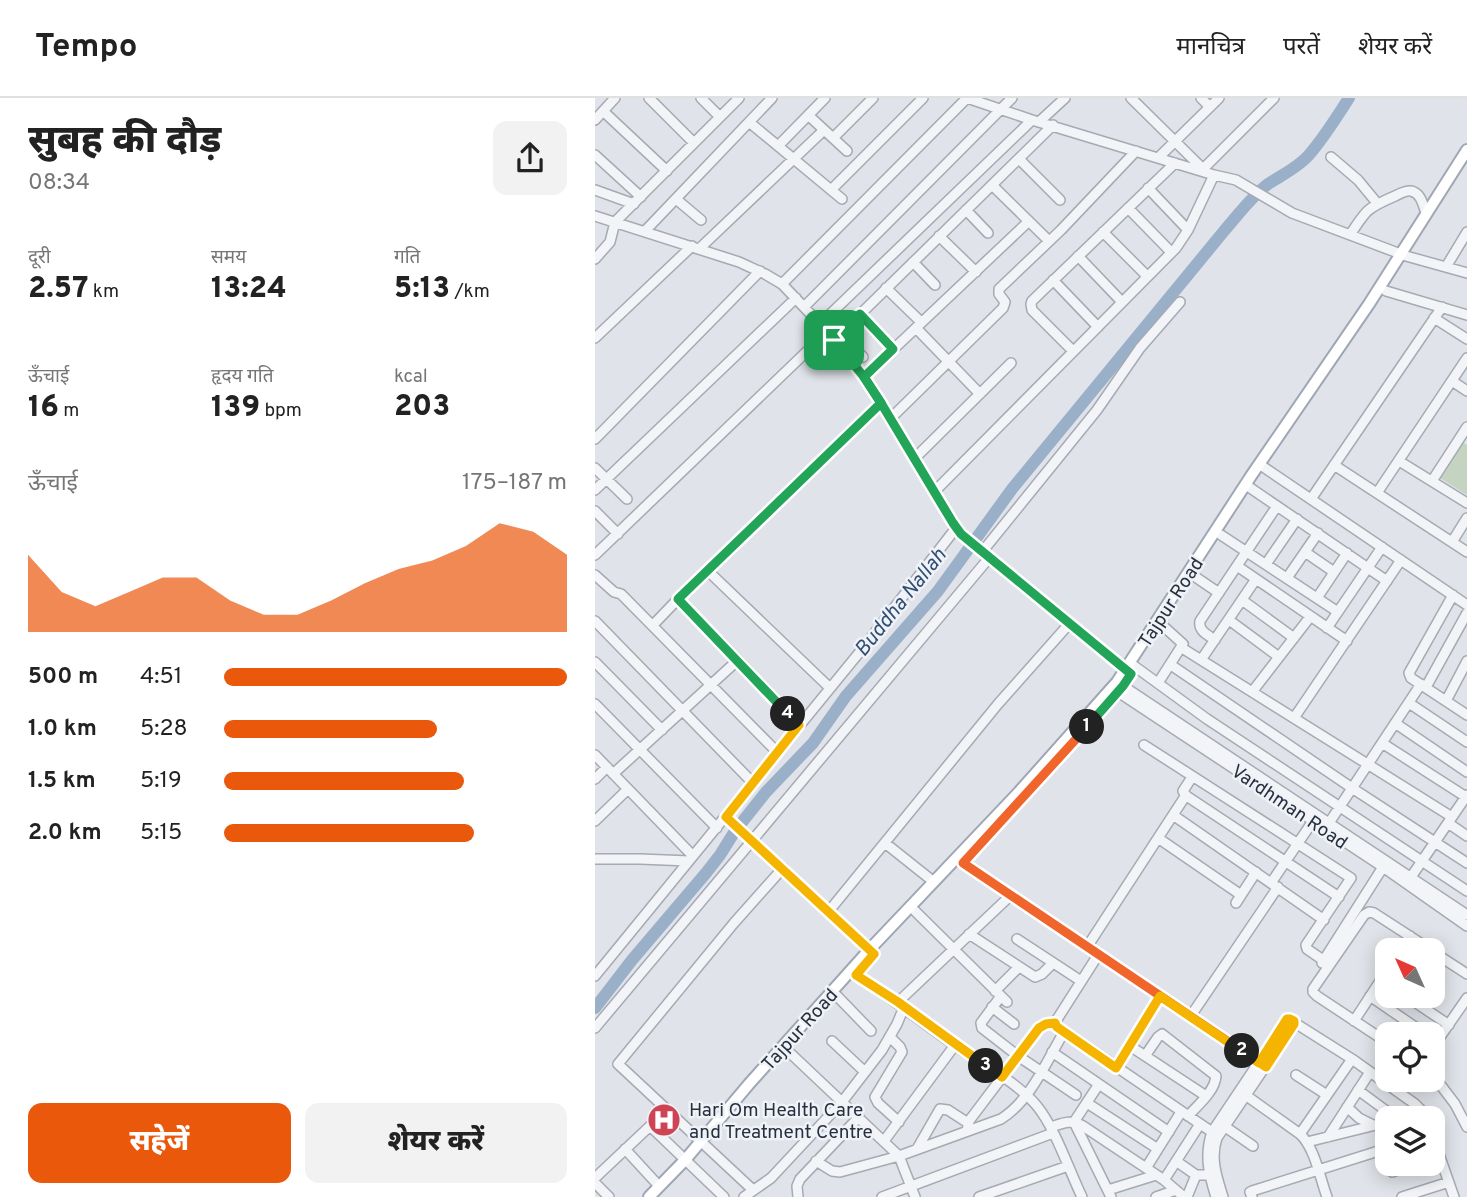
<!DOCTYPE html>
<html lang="hi">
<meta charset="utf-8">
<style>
body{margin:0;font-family:Overpass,"Noto Sans Devanagari",sans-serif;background:#f2f2f2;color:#222;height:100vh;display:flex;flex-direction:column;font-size:26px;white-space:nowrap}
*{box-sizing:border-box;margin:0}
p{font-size:23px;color:#767676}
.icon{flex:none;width:38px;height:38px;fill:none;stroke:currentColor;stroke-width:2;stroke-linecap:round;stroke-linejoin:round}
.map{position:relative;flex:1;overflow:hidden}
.side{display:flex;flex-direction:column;background:#fff;width:595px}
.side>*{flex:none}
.needle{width:46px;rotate:315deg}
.buttons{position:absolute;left:780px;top:840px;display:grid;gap:14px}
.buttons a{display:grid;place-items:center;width:70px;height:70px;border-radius:14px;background:#fff;box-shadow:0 4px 18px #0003;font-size:35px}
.pin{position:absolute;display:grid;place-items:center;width:60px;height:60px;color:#fff;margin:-30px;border-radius:14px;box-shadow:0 4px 10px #0006}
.km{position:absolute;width:35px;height:35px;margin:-18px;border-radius:50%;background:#222;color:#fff;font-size:19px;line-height:35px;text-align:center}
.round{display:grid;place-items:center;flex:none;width:74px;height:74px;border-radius:14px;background:#f2f2f2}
.headline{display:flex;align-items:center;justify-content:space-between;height:119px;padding:0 28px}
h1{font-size:38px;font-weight:800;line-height:52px}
.stats{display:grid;grid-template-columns:repeat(3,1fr);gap:10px;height:119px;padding:7px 28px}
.stats div{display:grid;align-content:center}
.stats b{font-size:30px;font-weight:800}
.stats small{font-size:19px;font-weight:400}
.stats p{font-size:19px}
.chart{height:196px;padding:14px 28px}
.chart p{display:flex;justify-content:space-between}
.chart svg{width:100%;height:126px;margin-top:7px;fill:#ea580c;opacity:.7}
.button{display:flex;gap:14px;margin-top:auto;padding:14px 28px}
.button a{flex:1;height:80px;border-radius:14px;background:#ea580c;color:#fff;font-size:28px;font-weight:800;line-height:80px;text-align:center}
.button a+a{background:#f2f2f2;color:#222}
ul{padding:0 28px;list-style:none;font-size:23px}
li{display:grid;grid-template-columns:112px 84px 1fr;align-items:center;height:52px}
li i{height:18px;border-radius:9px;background:#ea580c}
header{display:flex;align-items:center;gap:42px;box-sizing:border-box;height:98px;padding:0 35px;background:#fff;border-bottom:2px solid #e0e0e0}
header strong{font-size:33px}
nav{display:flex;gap:38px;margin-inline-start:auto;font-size:24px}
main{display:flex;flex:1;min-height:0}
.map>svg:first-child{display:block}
.green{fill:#c5d3c1}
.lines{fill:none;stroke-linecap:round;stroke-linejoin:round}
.river{stroke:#9ab0c9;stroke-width:12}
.minor-casing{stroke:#a5aab3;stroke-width:12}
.major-casing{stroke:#9fa7b4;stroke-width:14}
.minor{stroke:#f2f4f7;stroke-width:9}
.major{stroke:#fff;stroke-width:10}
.split-1-casing{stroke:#fff;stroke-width:14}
.split-2-casing{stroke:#fff;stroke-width:14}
.split-3-casing{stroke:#fff;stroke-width:14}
.split-4-casing{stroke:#fff;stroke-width:14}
.split-5-casing{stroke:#fff;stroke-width:14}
.split-1{stroke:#22a559;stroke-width:9}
.split-2{stroke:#f0652b;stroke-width:9}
.split-3{stroke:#f5b400;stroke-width:9}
.split-4{stroke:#f5b400;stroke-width:9}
.split-5{stroke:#22a559;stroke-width:9}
.labels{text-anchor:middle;stroke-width:5;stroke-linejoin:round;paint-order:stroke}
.street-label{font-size:19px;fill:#283040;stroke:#eff2f6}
.poi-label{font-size:19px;fill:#283040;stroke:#eff2f6;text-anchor:start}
.water-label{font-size:21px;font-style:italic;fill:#324e74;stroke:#eff2f6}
</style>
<header>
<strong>Tempo</strong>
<nav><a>मानचित्र</a><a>परतें</a><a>शेयर करें</a></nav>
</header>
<main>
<section class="side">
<div class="headline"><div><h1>सुबह की दौड़</h1><p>08:34</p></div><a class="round"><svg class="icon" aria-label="share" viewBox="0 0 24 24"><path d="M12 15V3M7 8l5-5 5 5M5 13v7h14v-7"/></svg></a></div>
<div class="stats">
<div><p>दूरी</p><b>2.57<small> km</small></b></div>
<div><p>समय</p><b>13:24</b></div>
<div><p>गति</p><b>5:13<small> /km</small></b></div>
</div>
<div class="stats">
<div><p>ऊँचाई</p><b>16<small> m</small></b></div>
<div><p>हृदय गति</p><b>139<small> bpm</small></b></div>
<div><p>kcal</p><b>203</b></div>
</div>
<div class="chart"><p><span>ऊँचाई</span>175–187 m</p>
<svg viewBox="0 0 160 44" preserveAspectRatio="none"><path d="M0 44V17L10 30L20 35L30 30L40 25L50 25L60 33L70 38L80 38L90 33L100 27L110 22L120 19L130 14L140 6L150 9L160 17V44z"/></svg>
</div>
<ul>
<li><b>500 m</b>4:51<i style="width:100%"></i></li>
<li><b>1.0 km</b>5:28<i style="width:62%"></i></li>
<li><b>1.5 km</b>5:19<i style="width:70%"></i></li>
<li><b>2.0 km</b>5:15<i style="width:73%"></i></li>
</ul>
<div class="button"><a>सहेजें</a><a>शेयर करें</a></div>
</section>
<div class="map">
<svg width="872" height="1099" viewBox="0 0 872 1099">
<rect width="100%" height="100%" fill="#e0e3e9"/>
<path class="green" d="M867,344l5,3v50l-27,-17z"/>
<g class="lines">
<path class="river" d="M0,910l37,-48 74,-87 14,-18 15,-24 31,-39 47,-49 33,-47 92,-105 74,-102 212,-258c14,-16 27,-34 44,-47 14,-9 29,-16 40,-28 16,-18 28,-38 41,-58"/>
<defs>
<path id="minor" d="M54,0l45,45
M106,0l19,19
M372,0l65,22 182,55 22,5 56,33 114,43 61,17
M536,0l72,71
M606,0l9,9
M8,13l64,60
M213,17l39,36
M0,22l20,-22
M445,23l25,-23
M154,24l93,77
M238,40l40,-40
M183,48l47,-48
M0,57l46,42
M736,59l27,23 19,23
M563,60l61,-60
M424,61l41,41
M606,73l73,-73
M397,87l57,56
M553,90l40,42
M0,92l39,14
M236,92l92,-92
M81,101l25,21
M533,110l43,44
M371,112l22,23
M0,118l144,46 26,12 17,10 38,40 44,53 89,146 8,11 170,140
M50,133l127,-133
M508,134l44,44
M755,137c16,-25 17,-27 45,-39 5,-2 10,-6 16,-5 10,2 12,14 15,22
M344,138l37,36
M105,150l124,-118
M483,158l44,46
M0,161l15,-17 5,-20 124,-124
M318,164l22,23
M851,169l21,-35
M458,182l45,47
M187,186l185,-186
M291,190l35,34
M791,193l81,24
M209,209l208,-209
M265,216l33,35
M839,220l33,21
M225,226l212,-204
M321,230l64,66
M245,236l23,23
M0,240l97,-92
M239,242l219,-215
M478,253l-41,-41 -1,-6 1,-3 143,-138
M269,279l165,-156
M857,283l15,10
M295,321l113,-111 2,-6 -6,-8v-5l62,-59 75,-79
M0,341l165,-168
M319,361l97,-96
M804,363l68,42
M664,366l208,141
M739,367l133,87
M0,370l32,31
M837,383l35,-54
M651,387l141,96
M0,392l201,-192
M339,394l242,-244 12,-18 26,-55
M782,395l90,-135
M716,401l131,-192
M0,413l23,23
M626,437l117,77
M857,444l15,-24
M387,454l115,-142 43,-62 40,-46
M710,454l29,20
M0,457l232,-223
M671,466l31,-45
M642,468l110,75
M112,472l123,118
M0,477l19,17 7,2 4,4 152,154
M599,478l25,17
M692,480l31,-45
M858,497l-44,78 2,5 56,37
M722,500l30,-45
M647,502l52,38
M634,522l50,37
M0,523l157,161
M58,527l25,-26
M732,530l55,-81
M620,542c-7,-5 -17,-9 -15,-19l77,-115
M587,550l270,169
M143,562l61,65
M606,562l55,-81
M0,564l67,68
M535,565l77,56 260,172
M576,567l181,123 115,75
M522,584l350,233
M563,585l25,-39 -21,-19
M831,589l41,-74
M517,590l271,179 84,59
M657,594l58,-75
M851,603l21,-40
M814,605l58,39
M0,606l122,124
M699,620l107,-158
M800,625l72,49
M787,645l84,54
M549,647l207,133 -45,67 1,4 16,11
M0,657l98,101
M18,676l125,-114 -60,-61 203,-196
M597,679l-9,14 2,4 154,102
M0,681l12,-12
M578,717l151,105
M131,719l148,137
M0,723l32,-31
M734,725l92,-139
M853,725l19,13
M563,740l83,57
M290,745l49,39
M0,761h45l49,2
M368,765l303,204
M814,782l58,-85
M676,785l42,-62
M641,805l20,-31
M234,813l169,-207 71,-80
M320,813l92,91
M374,836l66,43 7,-3 11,-11
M422,841l64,42
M492,849l99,-152
M805,852l10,-14
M838,854l34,22
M503,857l-42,66 -1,4 157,107
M727,865l61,-96
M261,877c34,22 66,47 100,71 25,17 62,37 81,60 18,22 32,64 45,91
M0,878l268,-328 93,-120
M400,893l24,-24
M242,898l34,35
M406,898l-20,27 1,5 36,28 58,39
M775,898l48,33
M811,898l43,29
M303,904l112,-106
M397,909l22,17
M595,919l88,-130
M759,923l34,-52
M700,925l57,36 63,45 9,9
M0,930l394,-470
M295,939l10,10 2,5 -27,45 3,6 21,19
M237,943l33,31
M793,945l-71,-47 -4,-4v-3l51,-74 5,-3 5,1 57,37
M535,948l76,50
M838,949l34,-49
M193,953l111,105 16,41
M457,954l117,80
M550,958l13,-19 4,-3 54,42c-1,15 -18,29 -28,40
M521,970l44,-72
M701,977l31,20
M838,977l22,29 12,23
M504,986l-25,38 37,75
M763,992l38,28
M649,996l56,40c15,14 20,44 27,63
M492,1005l71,46
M752,1009l12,11 14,7
M808,1020l21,-5 1,4
M55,1028l74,71
M629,1028l29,20
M456,1029c12,-4 20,-8 32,-1l81,54 20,17
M372,1033l2,-10 70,-93 7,-4 9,-1
M705,1036l52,-75
M733,1039l42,-65
M838,1039l21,60
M289,1043l71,-96
M712,1044l81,-20
M30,1051l34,37
M322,1051l23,-40 8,1 20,13
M221,1063l16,10 8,1 59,-16 102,-37c30,-19 45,-57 63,-87
M581,1063l20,14h13
M551,1070l35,-56
M797,1074l23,-8
M0,1080l72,-68
M569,1082l36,-56
M0,1085l14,14
M158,1092l-135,-126 116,-141 49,-55
M513,1092l48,-15
M149,1099l27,-19 71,-76 40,-52 15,-26 7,-17
M203,1099l-1,-11 3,-7 59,-62
M287,1099l171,-64
M384,1099l89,-31
M561,1099l20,-7
M592,1099l9,-22
M621,1099c-7,-22 -12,-42 -4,-65l75,-112 5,-1
M628,1099c-6,-19 -13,-39 -6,-59l77,-114 1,-2 -3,-3
M657,1099l-2,-5 2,-1 136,-43
M807,1099l47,-15"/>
<path id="major" d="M54,1099l36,-37 64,-76 121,-135 149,-157 98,-110 134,-206 118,-172 98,-154"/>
</defs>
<use href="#minor" class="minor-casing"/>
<use href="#major" class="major-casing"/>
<use href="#minor" class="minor"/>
<use href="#major" class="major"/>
</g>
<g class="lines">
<defs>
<path id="split-1" d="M239,242l30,37 17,26 72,120 8,11 170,140 -8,12 -36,41"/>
<path id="split-2" d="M492,629l-124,136 279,188"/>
<path id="split-3" d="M391,968l16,11 37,-49 7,-4 9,-1 2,4 59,41 44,-72 99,67 28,-44h3l4,2v3l-28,43 -24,-16"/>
<path id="split-4" d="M193,616l11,11 -73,92 148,137 -18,21 42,27 88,64"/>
<path id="split-5" d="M193,616l-110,-115 203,-196 -17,-26 29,-28 -33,-35 -26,26"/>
</defs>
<use href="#split-1" class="split-1-casing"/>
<use href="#split-2" class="split-2-casing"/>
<use href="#split-3" class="split-3-casing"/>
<use href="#split-4" class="split-4-casing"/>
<use href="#split-5" class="split-5-casing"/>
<use href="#split-1" class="split-1"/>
<use href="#split-2" class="split-2"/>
<use href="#split-3" class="split-3"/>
<use href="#split-4" class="split-4"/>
<use href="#split-5" class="split-5"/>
</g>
<defs>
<symbol id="hospital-disc" viewBox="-11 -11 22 22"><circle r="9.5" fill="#ce4455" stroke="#eff2f6"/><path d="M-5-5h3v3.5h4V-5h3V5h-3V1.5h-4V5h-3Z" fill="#fff"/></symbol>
</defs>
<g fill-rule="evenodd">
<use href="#hospital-disc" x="50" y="1003" width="38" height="38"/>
</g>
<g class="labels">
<g class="street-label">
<text transform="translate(575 504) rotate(-57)" y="7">Tajpur Road</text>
<text transform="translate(695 708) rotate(34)" y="7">Vardhman Road</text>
<text transform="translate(204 931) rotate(-48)" y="7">Tajpur Road</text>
</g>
<g class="poi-label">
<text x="94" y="1018">Hari Om Health Care<tspan x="94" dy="22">and Treatment Centre</tspan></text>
</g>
<g class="water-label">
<text transform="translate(305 504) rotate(-51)" y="7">Buddha Nallah</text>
</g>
</g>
</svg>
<div class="buttons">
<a><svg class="needle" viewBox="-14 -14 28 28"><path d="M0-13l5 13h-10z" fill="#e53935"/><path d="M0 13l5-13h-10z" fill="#767676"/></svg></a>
<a><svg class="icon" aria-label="locate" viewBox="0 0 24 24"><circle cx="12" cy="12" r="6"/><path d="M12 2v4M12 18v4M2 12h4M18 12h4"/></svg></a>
<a><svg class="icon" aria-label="layers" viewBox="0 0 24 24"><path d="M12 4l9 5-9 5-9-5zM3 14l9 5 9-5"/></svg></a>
</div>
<div class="pin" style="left:239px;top:242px;background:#1e9e55"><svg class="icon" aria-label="arrive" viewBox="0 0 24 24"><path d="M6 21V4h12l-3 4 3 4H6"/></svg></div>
<b class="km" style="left:492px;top:629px">1</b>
<b class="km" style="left:647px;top:953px">2</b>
<b class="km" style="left:391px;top:968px">3</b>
<b class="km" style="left:193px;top:616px">4</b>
</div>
</main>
